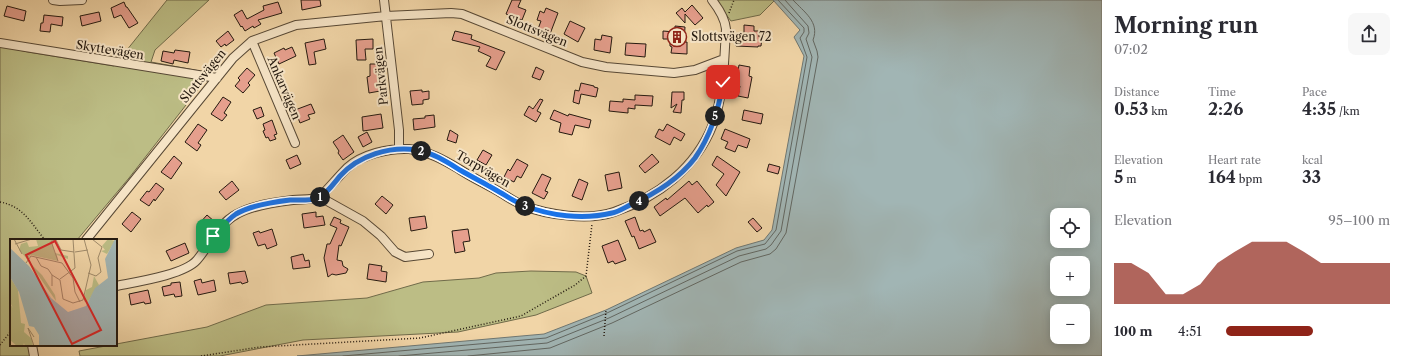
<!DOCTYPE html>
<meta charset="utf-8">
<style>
body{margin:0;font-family:"Libre Caslon Text",serif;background:#f7f7f7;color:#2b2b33;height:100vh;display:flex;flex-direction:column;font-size:15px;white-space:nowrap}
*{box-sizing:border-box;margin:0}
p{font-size:13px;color:#7c7c81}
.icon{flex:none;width:22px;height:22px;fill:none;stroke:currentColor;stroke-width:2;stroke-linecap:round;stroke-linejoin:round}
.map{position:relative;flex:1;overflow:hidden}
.sheet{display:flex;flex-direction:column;background:#fff;width:300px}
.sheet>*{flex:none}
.buttons{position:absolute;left:1050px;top:208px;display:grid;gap:8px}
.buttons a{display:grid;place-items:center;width:40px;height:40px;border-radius:8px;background:#fff;box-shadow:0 2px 10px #0003;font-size:20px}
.pin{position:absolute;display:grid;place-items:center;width:34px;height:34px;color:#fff;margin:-17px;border-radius:8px;box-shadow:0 2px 6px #0006}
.km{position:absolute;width:20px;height:20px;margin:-10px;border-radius:50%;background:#222;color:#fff;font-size:11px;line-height:20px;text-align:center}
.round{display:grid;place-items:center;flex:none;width:42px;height:42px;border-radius:8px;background:#f7f7f7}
.overview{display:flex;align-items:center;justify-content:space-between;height:68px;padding:0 12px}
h1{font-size:22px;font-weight:800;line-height:30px}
.metrics{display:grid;grid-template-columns:repeat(3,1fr);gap:6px;height:68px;padding:4px 12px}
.metrics div{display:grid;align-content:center}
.metrics b{font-size:17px;font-weight:800}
.metrics small{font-size:11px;font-weight:400}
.metrics p{font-size:11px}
.chart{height:112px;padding:8px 12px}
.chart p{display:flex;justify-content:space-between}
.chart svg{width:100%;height:72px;margin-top:4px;fill:#8f2418;opacity:.7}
ul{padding:0 12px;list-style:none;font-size:13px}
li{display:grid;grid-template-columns:64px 48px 1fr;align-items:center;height:30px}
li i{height:10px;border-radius:5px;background:#8f2418}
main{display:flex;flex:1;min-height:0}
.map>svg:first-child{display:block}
.green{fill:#bcbd85;stroke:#706b4a}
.water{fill:#a1b5b4;stroke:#6f7772;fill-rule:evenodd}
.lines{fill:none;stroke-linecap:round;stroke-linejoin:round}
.shore{stroke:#626762;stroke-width:1}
.building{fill:#e69f8d;stroke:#24190f}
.minor-casing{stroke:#574835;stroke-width:10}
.path{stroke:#24190f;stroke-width:1.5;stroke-dasharray:1 2;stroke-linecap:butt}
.minor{stroke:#f6e4c6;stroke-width:8}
.route-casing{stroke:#fff;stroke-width:8}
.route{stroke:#1a73e8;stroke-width:5}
.labels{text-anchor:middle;stroke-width:4;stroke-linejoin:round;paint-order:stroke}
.street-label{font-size:12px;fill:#24190f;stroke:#f6e4c6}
.poi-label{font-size:12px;fill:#24190f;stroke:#f6e4c6;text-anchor:start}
.inset-road{fill:none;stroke:#9f8a6a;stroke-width:1}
.view{fill:#d62828;fill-opacity:0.15;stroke:#d62828;stroke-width:2}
.inset-edge{fill:none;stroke:#24190f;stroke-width:2}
</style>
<main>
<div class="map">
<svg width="1102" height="356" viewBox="0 0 1102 356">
<rect width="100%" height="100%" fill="#f1d5a7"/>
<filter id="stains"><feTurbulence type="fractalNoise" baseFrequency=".005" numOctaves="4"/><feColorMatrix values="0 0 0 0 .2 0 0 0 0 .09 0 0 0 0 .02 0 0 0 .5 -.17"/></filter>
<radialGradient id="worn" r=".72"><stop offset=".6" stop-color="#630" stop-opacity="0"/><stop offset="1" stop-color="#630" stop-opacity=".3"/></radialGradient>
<path class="green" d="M167,0h42l-54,50 -4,12 60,11 -82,105 -52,62h-66v105h17l3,11h-31v-310l28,6 86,14z
M715,0h58l1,1 -14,14 -29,6z
M531,271l45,1 10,4 6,17 -56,22 -78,17 -155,8 -83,16h-140l-1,-5 128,-24 59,-22 101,-7 56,-16 56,-4 17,-5z"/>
<path class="water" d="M773,0h329v356h-805l247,-22 62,-24 130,-62 28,-8 8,-10 32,-174 -10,-19 6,-7zM1057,215h26v26h-26zM1057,263h26v26h-26zM1057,311h26v26h-26z"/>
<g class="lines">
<path class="shore" d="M343,356l203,-18 61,-25 130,-62 28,-7 11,-14 31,-173 -7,-19 4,-6v-4l-26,-28
M399,356l148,-13 62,-25 130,-62 27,-7 5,-4 10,-14 31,-174 -6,-18 3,-6 -1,-7 -23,-26
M468,356l82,-8 62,-25 129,-61 29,-8 6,-5 10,-16 32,-176 -1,-6 -4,-11c7,-18 -9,-28 -20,-40"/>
</g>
<path class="building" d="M301,0h19l1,6 -19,4z
M512,0h9l-3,7 8,3 -4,10 -16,-6z
M124,2l2,5h1l11,16 -9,5 -8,-13 -7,3 -3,-10z
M278,2l4,11 -24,7 3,4 -7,4 -1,-2 -8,5 -3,-5 -1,1 -7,-12 8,-5 5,9 17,-9 -1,-4z
M692,5l11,13 -8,7 -10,-11v9l-9,-10 6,-5 3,4z
M7,6l19,5 -2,10 -20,-5z
M546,8l12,5 -8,21 -12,-5 3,-8 -4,-1 3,-9 4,2z
M99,12l2,9 -19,5 -2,-10z
M44,15l19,2 -1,9 -11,-2 -1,8 -10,-1 1,-8h2z
M570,21l15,7 -7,14 -14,-8z
M744,25l10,1v5h5v6h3l-1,9h-3v1l-22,-1 1,-11 7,1z
M675,26l10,1 -1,15h3v12l-16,-1 1,-6 -2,-1v-7h-7v-8l12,1z
M228,31l6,9 -8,6 -1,-2 -4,3 -5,-6z
M455,31l17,4 -1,4 34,13 -9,18 -10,-4 5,-9 -13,-6 2,-4 -28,-7z
M602,35l10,2 -2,16 -16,-3 1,-11 6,1z
M324,39l2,10 -12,3 2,12 -7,1 -4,-22z
M373,39v10h-8l1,11h-9l-1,-20z
M626,43l20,1 -1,13 -20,-2z
M292,47l4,9 -17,8 -5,-11 10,-5 1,2z
M175,50l15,2 -2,11 -14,-3 -1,4 -12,-3 2,-10 11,2z
M370,64h10l1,9h-4l3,18 -11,2 -2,-16 3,-1z
M739,65l11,2 -1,9 3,1 -4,21 -10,-2 2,-10h-5z
M536,67l8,4 -4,9 -8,-3z
M247,68l8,7 -7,8 2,2 -7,8 -8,-7 5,-6 -2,-2z
M581,83l13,3v1l4,1 -2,9 -15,-3 -2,10 -6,-2 2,-12 4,1z
M422,90v2l7,-1v8l-6,1v4l-11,1 -2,-14z
M672,92h12v8h-2l-1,13 -8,-1 4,-8 -6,4z
M635,95l18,1 -1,10 -17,-1v4l-7,-1v5l-19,-2 1,-10 13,1v-3l12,1z
M223,97l8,5 -7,11 3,2 -5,6 -11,-7z
M540,99l3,1 -6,11 4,2 -5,9 -12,-7 5,-9 4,3z
M311,104l4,9 -7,2 2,4 -10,4 -5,-13z
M261,107l3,9 -7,3 -4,-9z
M554,110l14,6 1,-2 22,6 -2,8 -14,-3 -3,10 -13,-3 2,-9 -11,-4z
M744,110l19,4 -2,10 -19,-4z
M381,114l2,14 -20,3 -1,-14z
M434,115l1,12 -21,3 -1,-11 12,-1v-2z
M272,120l5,14 -3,1 2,4 -6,2 -2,-4 -2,1 -3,-7 2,-1 -2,-6z
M198,124l9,6 -9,13 3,2 -4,6 -12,-9z
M667,124l18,10 -4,7 -7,-4 -4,8 -15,-8 4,-8 4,2z
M725,129l25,10 -3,9 -9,-3 -3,7 -10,-4 3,-6 -7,-3z
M450,130l8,5 -2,8 -9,-3z
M367,132l5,10 -9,5 -5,-10z
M343,135l11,17 -11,8 -5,-7 1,-2 -6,-9z
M483,150l9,5 -6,10 -9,-5z
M652,154l7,8 -14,11 -6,-7z
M297,155l4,9 -11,5 -4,-9z
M174,156l8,7 -11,16 -10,-7z
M717,156l23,16 -14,24 -10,-11 8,-11 -12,-9z
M517,159l11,6 -7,13 -4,-2 -3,6 -10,-5 4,-8 2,2z
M769,164l11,3 -2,7 -11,-3z
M619,172l3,16 -14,3 -3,-16z
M542,174l9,4 -6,13 3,1 -4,7 -12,-6z
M579,179l9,4 -6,17 -10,-4z
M232,181l7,9 -13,10 -7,-8z
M689,181l3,4 5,-4 17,21 -6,5 -1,-2 -9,8 -13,-15 -25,18 -6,-9 12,-9 1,2z
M156,183l8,6 -9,12 -1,-2 -5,7 -9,-6 7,-9 2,1z
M382,196l11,9 -7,9 -11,-10z
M132,212l9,7 -10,13 -9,-8z
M316,212v5l7,-1 2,9 -21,3 -2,-14z
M207,215l8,7 -9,10 -8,-7z
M425,216l2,12 -16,3 -2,-13z
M334,217l7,3 -1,3 9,4 -8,19 -2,-1 -2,15 5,1 1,5 5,3 -2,4 -10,2 -4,-1 -4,3 -4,-19 3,-14h3l7,-16 -7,-3z
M635,217l5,14 3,-1 1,2 6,-3 6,13 -17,7 -5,-13 -2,1 -7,-16z
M753,218l9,10 -5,4 -9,-10z
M272,229l5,16 -10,4 -2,-5 -7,2 -5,-13 6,-2 1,2z
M468,229l2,12 -7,1 2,9 -10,2 -3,-22z
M618,240l8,20 -11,4 -2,-3 -5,2 -6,-17z
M185,243l4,10 -18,8 -5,-10z
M303,254l2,7 4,-1 1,7 -17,2 -2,-12z
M369,264l13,2 -1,5 6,1 -1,10 -19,-3z
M245,271l3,11 -6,2 -1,-2 -11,2 -2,-11z
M201,279l1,4 12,-3 2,11 -18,4 -4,-14z
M180,282l2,14 -7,1 -1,-3 -10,2 -2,-9 9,-2v-2z
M148,290l3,13 -6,1 -1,-2 -13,3 -2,-11z"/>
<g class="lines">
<defs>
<path id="minor" d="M53,0l7,1 22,-1
M384,0l15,130v19
M252,41l43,102
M0,43l217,35
M320,197c9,-9 18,-20 27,-29 15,-14 42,-20 62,-19 19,2 35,11 50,20 12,8 25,14 37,21 9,5 17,11 26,15 25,10 67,16 92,7 44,-15 82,-44 99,-88 11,-30 11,-62 13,-95 -1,-11 -7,-20 -14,-29
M86,240l147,-182 19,-17 44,-16 90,-9 65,-3 11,1 120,48 24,5 68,6 21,-3 29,-11
M116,286c20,-4 68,-11 81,-26 13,-15 21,-36 40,-46 16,-9 38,-12 56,-14 9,-1 18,0 27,-3l43,24 18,15 14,16 10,5 24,-3
M32,345l2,11"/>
</defs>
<use href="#minor" class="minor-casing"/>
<path class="path" d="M729,13l5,-13
M0,202c23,4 31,21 45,38
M604,336l2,-26
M0,345l11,-14
M201,356l59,-9 160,-9 101,-22 54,-31 11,-9 6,-52"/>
<use href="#minor" class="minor"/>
</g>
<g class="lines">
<defs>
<path id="route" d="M213,236c7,-7 14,-16 23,-22 15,-9 37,-12 54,-14 9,0 20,1 28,-2 9,-4 16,-15 22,-22 19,-21 50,-30 77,-26 16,3 30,12 43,20 12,7 24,13 36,20 9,5 17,11 27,15 27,11 60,15 89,8 6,-1 12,-5 18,-8 25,-11 48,-25 65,-47 16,-23 24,-49 28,-76"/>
</defs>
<use href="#route" class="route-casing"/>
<use href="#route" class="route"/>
</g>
<defs>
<symbol id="building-ring" viewBox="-11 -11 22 22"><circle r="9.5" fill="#f6e4c6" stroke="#8f2418" stroke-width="1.5"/><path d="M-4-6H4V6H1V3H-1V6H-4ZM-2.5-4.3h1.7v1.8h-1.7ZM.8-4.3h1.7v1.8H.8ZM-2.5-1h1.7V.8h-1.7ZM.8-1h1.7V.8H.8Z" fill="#8f2418"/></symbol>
</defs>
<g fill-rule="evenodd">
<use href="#building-ring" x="666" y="26" width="22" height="22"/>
</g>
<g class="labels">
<g class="street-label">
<text transform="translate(537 31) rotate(22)" y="4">Slottsvägen</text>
<text transform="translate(110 50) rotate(9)" y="4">Skyttevägen</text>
<text transform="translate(203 76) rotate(-51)" y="4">Slottsvägen</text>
<text transform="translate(381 76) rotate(-96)" y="4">Parkvägen</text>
<text transform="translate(284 88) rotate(67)" y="4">Ankarvägen</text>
<text transform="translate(483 169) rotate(30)" y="4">Torpvägen</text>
</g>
<g class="poi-label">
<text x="691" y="41">Slottsvägen 72</text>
</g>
</g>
<g transform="translate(10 239)">
<rect width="107" height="107" fill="#f1d5a7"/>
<path d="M26,0h15l4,14 13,3v3l-11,-4 1,6 -27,-6 -4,4 -8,-9 2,-6 6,-2 2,5 9,-1zM98,0l7,2 -8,13 -6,-3 4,-1 -3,-4zM19,23l13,13 13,20 1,6zM84,37l5,9 -12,18 -3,-2 2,-11 6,-3zM0,38l8,13 3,33 4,1 -1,8 8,7 1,7h-8l-1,-3 -1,3h-6l-7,-6v-36l3,4 -3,-6z" fill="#bcbd85"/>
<path d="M105,0h2v107h-78v-11l-5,-8 -5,-1 -10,-34 -9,-15v-29l19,18 22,32 17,14 18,-6 9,-18 13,-10 -3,-19z" fill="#a1b5b4"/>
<path class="inset-road" d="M4,0l8,15M46,1l-5,1 7,20M46,1l5,10 13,2M5,5l17,-5M65,13l13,-2M26,18l5,9 7,3 4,6v11M16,24l5,-7 31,7 11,15 2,14 5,10M78,34l8,3 5,-4 -3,-14 4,-11 -10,-8M42,36l8,5 3,19 10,4 10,-3 8,-35 -7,-26M50,40l15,-11 -2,-29M24,98l-6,-9 6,18"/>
<path class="view" d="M45,2l46,89 -29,14 -46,-89z"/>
<rect width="107" height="107" class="inset-edge"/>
</g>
<rect width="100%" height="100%" filter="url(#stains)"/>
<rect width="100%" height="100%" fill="url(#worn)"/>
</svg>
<div class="buttons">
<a><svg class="icon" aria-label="locate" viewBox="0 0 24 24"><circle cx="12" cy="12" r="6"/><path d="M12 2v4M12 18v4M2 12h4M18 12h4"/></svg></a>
<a>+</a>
<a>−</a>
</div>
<div class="pin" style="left:213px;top:236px;background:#1e9e55"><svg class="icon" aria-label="arrive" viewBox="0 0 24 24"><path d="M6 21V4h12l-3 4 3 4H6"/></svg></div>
<div class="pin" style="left:723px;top:82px;background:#d93025"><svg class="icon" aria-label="check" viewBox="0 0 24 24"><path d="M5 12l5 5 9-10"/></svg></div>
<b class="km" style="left:320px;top:197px">1</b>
<b class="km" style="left:421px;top:151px">2</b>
<b class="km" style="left:525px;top:206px">3</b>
<b class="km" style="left:639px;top:201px">4</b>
<b class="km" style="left:715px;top:116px">5</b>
</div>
<section class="sheet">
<div class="overview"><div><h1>Morning run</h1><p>07:02</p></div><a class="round"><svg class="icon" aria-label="share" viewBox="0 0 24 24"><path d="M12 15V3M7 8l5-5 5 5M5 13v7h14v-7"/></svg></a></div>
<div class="metrics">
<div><p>Distance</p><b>0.53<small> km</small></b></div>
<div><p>Time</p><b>2:26</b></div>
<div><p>Pace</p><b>4:35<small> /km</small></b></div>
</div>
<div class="metrics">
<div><p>Elevation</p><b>5<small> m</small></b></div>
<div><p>Heart rate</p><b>164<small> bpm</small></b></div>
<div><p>kcal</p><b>33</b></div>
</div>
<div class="chart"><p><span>Elevation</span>95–100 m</p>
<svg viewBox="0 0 160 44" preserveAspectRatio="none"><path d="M0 44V19L10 19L20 25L30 38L40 38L50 32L60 19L70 12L80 6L90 6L100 6L110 12L120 19L130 19L140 19L150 19L160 19V44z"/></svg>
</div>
<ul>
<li><b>100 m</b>4:51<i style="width:53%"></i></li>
</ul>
</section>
</main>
